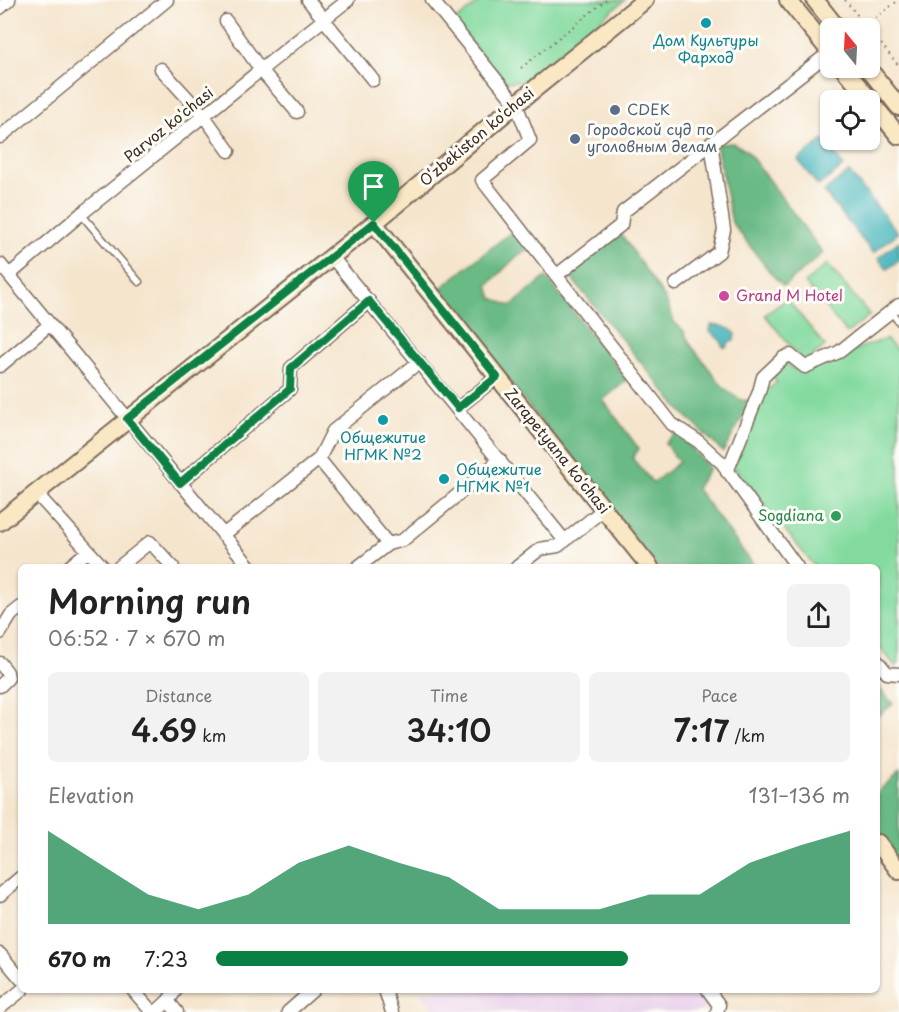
<!DOCTYPE html>
<meta charset="utf-8">
<style>
body{margin:0;font-family:"Playpen Sans",sans-serif;background:#f2f2f2;color:#222;height:100vh;display:flex;flex-direction:column;font-size:22px;white-space:nowrap}
*{box-sizing:border-box;margin:0}
p{font-size:20px;color:#767676}
.icon{flex:none;width:33px;height:33px;fill:none;stroke:currentColor;stroke-width:2;stroke-linecap:round;stroke-linejoin:round}
.map{position:relative;flex:1;overflow:hidden}
.side{position:absolute;left:18px;top:564px;width:862px;height:429px;display:flex;flex-direction:column;background:#fff;border-radius:9px;box-shadow:0 2px 4px #0004}
.side>*{flex:none}
.needle{width:39px;rotate:342deg}
.controls{position:absolute;left:820px;top:18px;display:grid;gap:12px}
.controls a{display:grid;place-items:center;width:60px;height:60px;border-radius:9px;background:#fff;box-shadow:0 2px 4px #0004;font-size:30px}
.pin{position:absolute;display:grid;place-items:center;width:51px;height:51px;color:#fff;margin:-62px -26px;border-radius:50% 50% 50% 0;rotate:-45deg;box-shadow:0 0 6px #0007}
.pin .icon{rotate:45deg}
.round{display:grid;place-items:center;flex:none;width:63px;height:63px;border-radius:9px;background:#f2f2f2}
.head{display:flex;align-items:center;justify-content:space-between;height:102px;padding:0 30px}
h1{font-size:33px;font-weight:600;line-height:45px}
.figures{display:grid;grid-template-columns:repeat(3,1fr);gap:9px;height:102px;padding:6px 30px}
.figures div{display:grid;align-content:center;border-radius:9px;background:#f2f2f2;text-align:center}
.figures b{font-size:30px;font-weight:600}
.figures small{font-size:16px;font-weight:400}
.figures p{font-size:16px}
.chart{height:168px;padding:12px 30px}
.chart p{display:flex;justify-content:space-between}
.chart svg{width:100%;height:108px;margin-top:6px;fill:#0b8043;opacity:.7}
ul{padding:0 30px;list-style:none;font-size:20px}
li{display:grid;grid-template-columns:96px 72px 1fr;align-items:center;height:45px}
li i{height:15px;border-radius:8px;background:#0b8043}
.map>svg:first-child{display:block}
.built{fill:#ead1ec}
.green{fill:#82da9e;stroke:#5e825e;stroke-width:1.5}
.forest{fill:#69ba85;stroke:#527252;stroke-width:1.5}
.water{fill:#45b5bc;stroke:#40706d;stroke-width:1.5}
.lines{fill:none;stroke-linecap:round;stroke-linejoin:round}
.lane-casing{stroke:#7c6b5b;stroke-width:9}
.street-casing{stroke:#7c6b5b;stroke-width:15}
.secondary-casing{stroke:#7c6b5b;stroke-width:20}
.path{stroke:#7c6b5b;stroke-width:2;stroke-dasharray:1.5 4.5;stroke-linecap:butt}
.lane{stroke:#fff;stroke-width:6}
.street{stroke:#fff;stroke-width:12}
.secondary{stroke:#fae7c3;stroke-width:16}
.route-casing{stroke:#fff;stroke-width:12}
.route{stroke:#0b8043;stroke-width:8}
.culture-dot{fill:#0f9aa8;stroke:#fdfcf7;stroke-width:2}
.service-dot{fill:#5c6f8a;stroke:#fdfcf7;stroke-width:2}
.hotel-dot{fill:#d1479c;stroke:#fdfcf7;stroke-width:2}
.leisure-dot{fill:#2e9e5b;stroke:#fdfcf7;stroke-width:2}
.labels{text-anchor:middle;stroke-width:6;stroke-linejoin:round;paint-order:stroke}
.culture-label{font-size:15px;fill:#0d838f;stroke:#fdfcf7}
.service-label{font-size:15px;fill:#4e5e75;stroke:#fdfcf7;text-anchor:start}
.street-label{font-size:15px;fill:#3b2a1e;stroke:#fdfcf7}
.hotel-label{font-size:15px;fill:#b23c85;stroke:#fdfcf7;text-anchor:start}
.leisure-label{font-size:15px;fill:#27864d;stroke:#fdfcf7;text-anchor:end}
</style>
<div class="map">
<svg width="899" height="1012" viewBox="0 0 899 1012">
<rect width="100%" height="100%" fill="#fdfcf7"/>
<filter id="ink" filterUnits="userSpaceOnUse"><feTurbulence type="fractalNoise" baseFrequency=".0167" numOctaves="2"/><feDisplacementMap in="SourceGraphic" scale="12" xChannelSelector="R" yChannelSelector="G"/><feConvolveMatrix kernelMatrix="1 2 1 2 8 2 1 2 1" color-interpolation-filters="sRGB"/></filter>
<filter id="wash" filterUnits="userSpaceOnUse"><feTurbulence type="fractalNoise" baseFrequency=".008" numOctaves="4" result="noise"/><feDisplacementMap in="SourceGraphic" scale="24" xChannelSelector="R" yChannelSelector="G"/><feGaussianBlur stdDeviation="1.35" result="paint"/><feColorMatrix in="noise" values="0 0 0 0 0 0 0 0 0 0 0 0 0 0 0 0 0 1.4 0 .05"/><feComposite in="paint" operator="in"/></filter>
<g filter="url(#wash)">
<rect width="100%" height="100%" fill="#f5e5cd"/>
<path class="built" d="M419,990h280l11,14 -10,8h-263z"/>
<path class="green" d="M482,0h143l-101,81 -21,1 -49,-60z
M827,264l43,51 -23,18 -42,-50z
M787,299l38,47 -21,17 -39,-48z
M886,339l13,13v312l-4,2 -17,-22v-77h-63l-82,-101 32,-74 12,-10 -6,-7 16,-13 7,8z"/>
<path class="forest" d="M733,143l14,8 76,102 -39,33 -11,-10 -41,-53 -16,-79z
M515,229l15,18 -15,11 -27,27 4,13 19,8 35,-29 81,103 -24,20 36,49 -7,9 21,25 26,-21 -14,-19 12,-11 32,36 -13,20 59,79h-98l-220,-276z
M621,234l45,66 8,22 9,8 7,14 33,43 18,13 11,1 -29,51 -43,-42 -112,-136z
M878,687l15,17 -15,12z
M899,775v88l-21,-26v-45z"/>
<path class="water" d="M823,140l21,26 -26,20 -20,-26z
M849,172l49,61 -25,20 -49,-61z
M899,241v19l-12,9 -9,-11z
M711,325c9,1 17,1 24,8l-1,8 -6,2 -1,4h-4l-2,-6 -11,-10z"/>
</g>
<g filter="url(#ink)">
<g class="lines">
<defs>
<path id="lane" d="M81,214l58,68
M891,312l8,10"/>
<path id="street" d="M308,0l65,80
M432,0l84,104 14,36 -48,40 190,244 27,18 23,21 75,104
M0,8l9,-8
M226,21l35,49 36,42
M161,69l43,47 25,35
M0,137l167,-137
M332,257l233,284
M0,264l250,303
M9,275l72,-61 267,-214
M557,275l64,-50 2,-13 207,-160
M676,284l43,-32 5,-22 -13,-87
M0,366l49,-41
M458,408l39,-31
M319,459l69,85
M727,472l32,-80 4,-15 20,-19 7,-3 15,12 34,-15 60,-47
M180,483l110,-94 1,-21 78,-67
M36,493l67,74
M223,535l96,-76 14,-28 86,-69
M69,567l19,-16
M119,567l31,-25 23,25
M358,567l30,-23 15,-4 97,-80
M517,567l23,-18 18,-3 46,-37
M0,633l11,-18 10,-8
M878,662l9,11 12,1
M0,663l7,9 1,6 -8,8
M0,895l21,-18
M0,954l21,25
M133,990l19,22
M385,990l7,22
M708,990l11,15 -2,7
M168,1001l9,11
M0,1008l22,-18
M156,1012l12,-11 8,-11
M288,1012l25,-22"/>
<path id="secondary" d="M788,0l43,53
M815,0l22,28
M843,68l27,32
M868,68l31,39
M870,101l29,35
M374,223l276,344
M0,522l374,-299 142,-119 129,-104
M878,843l21,28"/>
</defs>
<use href="#lane" class="lane-casing"/>
<use href="#street" class="street-casing"/>
<use href="#secondary" class="secondary-casing"/>
<path class="path" d="M845,0l23,28
M866,25l33,-25
M870,30l29,36
M521,68l85,-68"/>
<use href="#lane" class="lane"/>
<use href="#street" class="street"/>
<use href="#secondary" class="secondary"/>
</g>
</g>
<g class="lines" filter="url(#ink)">
<defs>
<path id="route" d="M374,223l123,154 -39,31 -89,-107 -78,67 -1,21 -110,94 -53,-64z"/>
</defs>
<use href="#route" class="route-casing"/>
<use href="#route" class="route"/>
</g>
<g class="culture-dot">
<circle cx="706" cy="23" r="6"/>
<circle cx="383" cy="420" r="6"/>
<circle cx="444" cy="479" r="6"/>
</g>
<g class="service-dot">
<circle cx="615" cy="110" r="6"/>
<circle cx="575" cy="139" r="6"/>
</g>
<circle class="hotel-dot" cx="724" cy="296" r="6"/>
<circle class="leisure-dot" cx="836" cy="516" r="6"/>
<g class="labels">
<g class="culture-label">
<text x="706" y="46">Дом Культуры<tspan x="706" dy="17">Фарход</tspan></text>
<text x="383" y="443">Общежитие<tspan x="383" dy="17">НГМК №2</tspan></text>
<text x="456" y="475" text-anchor="start">Общежитие<tspan x="456" dy="17">НГМК №1</tspan></text>
</g>
<g class="service-label">
<text x="627" y="115">CDEK</text>
<text x="587" y="135">Городской суд по<tspan x="587" dy="17">уголовным делам</tspan></text>
</g>
<g class="street-label">
<text transform="translate(169 125) rotate(-39)" y="5">Parvoz ko'chasi</text>
<text transform="translate(477 137) rotate(-40)" y="5">O‘zbekiston ko‘chasi</text>
<text transform="translate(557 451) rotate(51)" y="5">Zarapetyana ko'chasi</text>
</g>
<g class="hotel-label">
<text x="736" y="301">Grand M Hotel</text>
</g>
<g class="leisure-label">
<text x="824" y="521">Sogdiana</text>
</g>
</g>
</svg>
<div class="controls">
<a><svg class="needle" viewBox="-14 -14 28 28"><path d="M0-13l5 13h-10z" fill="#e53935"/><path d="M0 13l5-13h-10z" fill="#767676"/></svg></a>
<a><svg class="icon" aria-label="locate" viewBox="0 0 24 24"><circle cx="12" cy="12" r="6"/><path d="M12 2v4M12 18v4M2 12h4M18 12h4"/></svg></a>
</div>
<div class="pin" style="left:374px;top:223px;background:#1e9e55"><svg class="icon" aria-label="arrive" viewBox="0 0 24 24"><path d="M6 21V4h12l-3 4 3 4H6"/></svg></div>
<section class="side">
<div class="head"><div><h1>Morning run</h1><p>06:52 · 7 × 670 m</p></div><a class="round"><svg class="icon" aria-label="share" viewBox="0 0 24 24"><path d="M12 15V3M7 8l5-5 5 5M5 13v7h14v-7"/></svg></a></div>
<div class="figures">
<div><p>Distance</p><b>4.69<small> km</small></b></div>
<div><p>Time</p><b>34:10</b></div>
<div><p>Pace</p><b>7:17<small> /km</small></b></div>
</div>
<div class="chart"><p><span>Elevation</span>131–136 m</p>
<svg viewBox="0 0 160 44" preserveAspectRatio="none"><path d="M0 44V6L10 19L20 32L30 38L40 32L50 19L60 12L70 19L80 25L90 38L100 38L110 38L120 32L130 32L140 19L150 12L160 6V44z"/></svg>
</div>
<ul>
<li><b>670 m</b>7:23<i style="width:65%"></i></li>
</ul>
</section>
</div>
